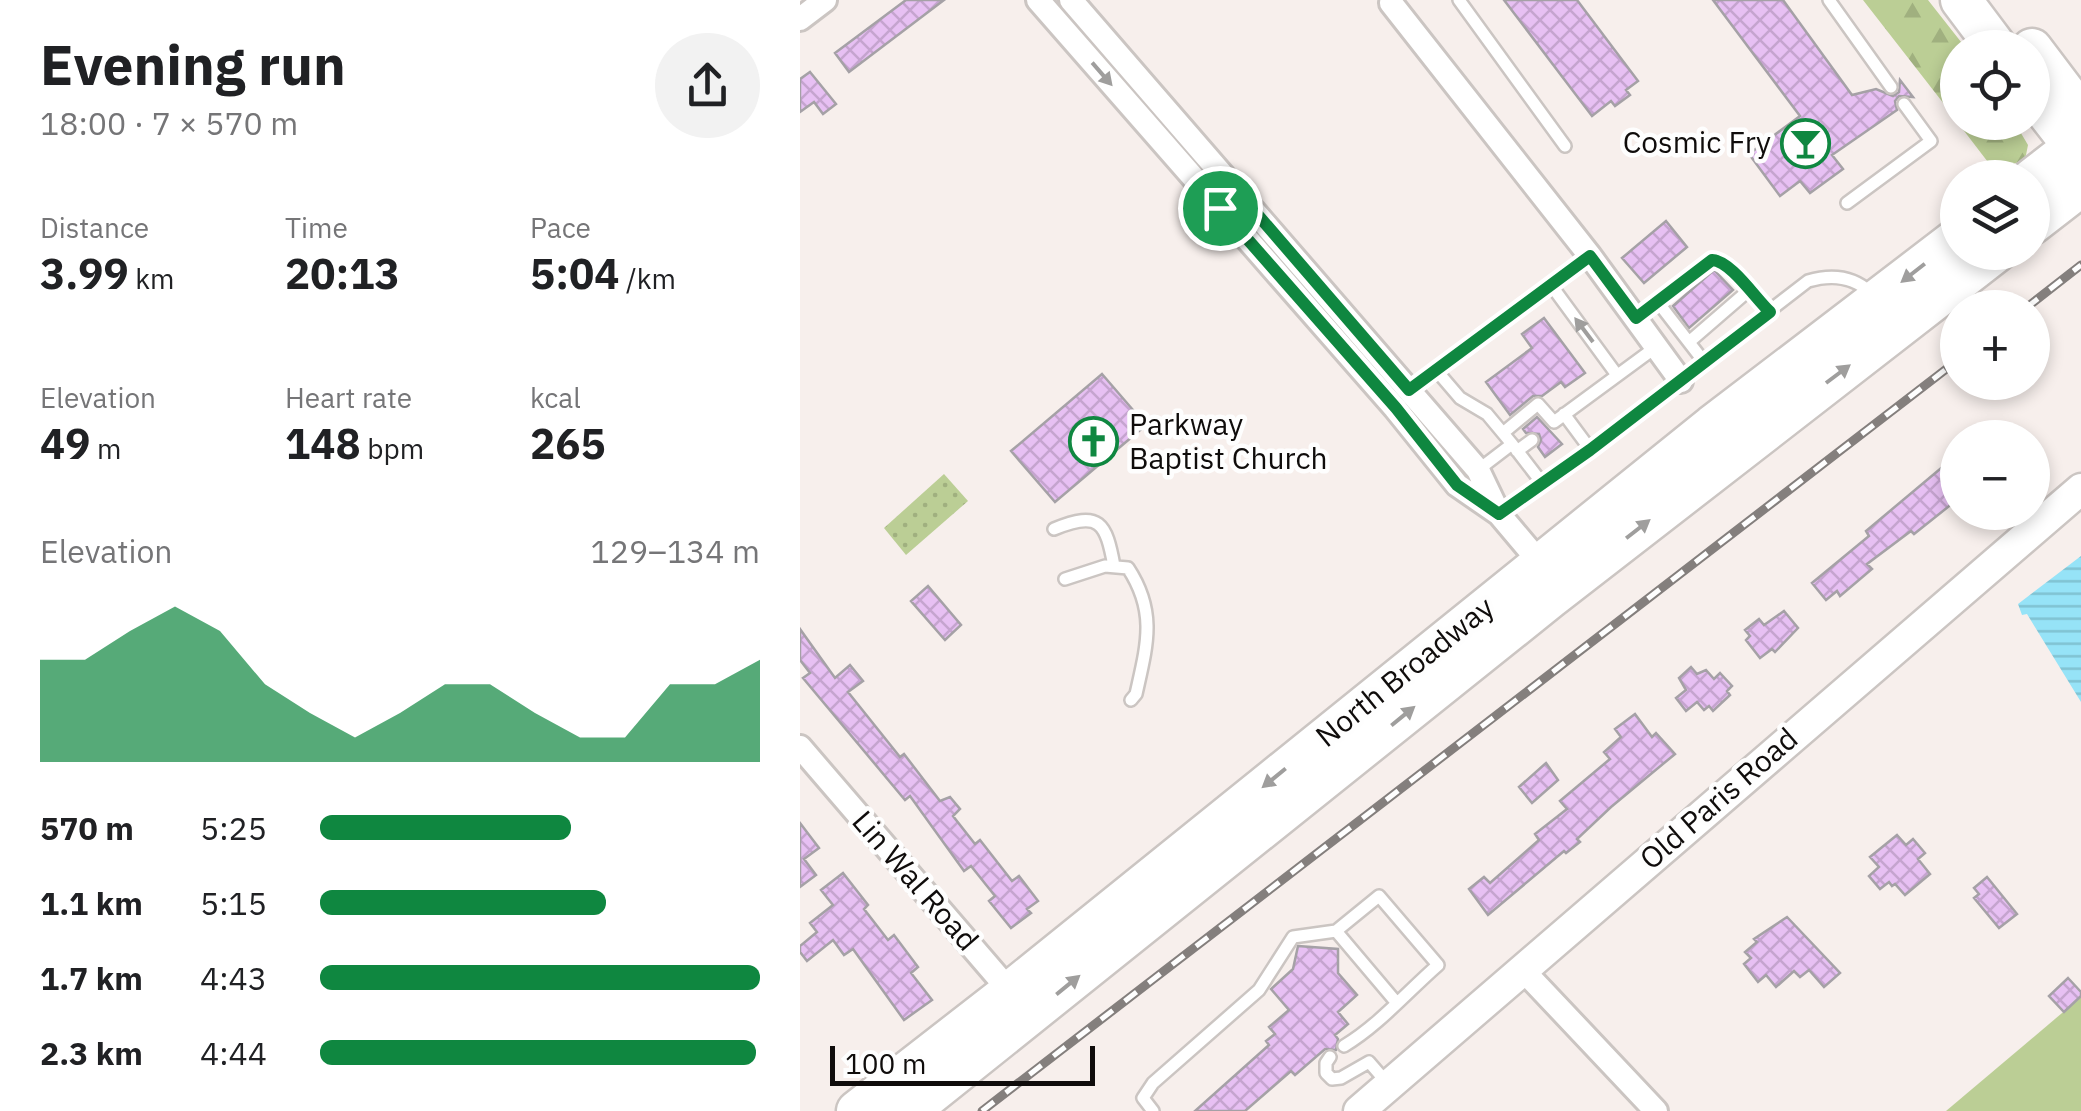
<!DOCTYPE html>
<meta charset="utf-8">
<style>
body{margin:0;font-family:"IBM Plex Sans",sans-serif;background:#f2f2f2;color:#202124;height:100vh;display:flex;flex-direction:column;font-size:38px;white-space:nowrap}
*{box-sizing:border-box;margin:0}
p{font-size:32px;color:#757577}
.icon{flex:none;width:55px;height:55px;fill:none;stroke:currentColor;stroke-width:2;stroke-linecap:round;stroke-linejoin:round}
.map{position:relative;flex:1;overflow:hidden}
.panel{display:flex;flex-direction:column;background:#fff;width:800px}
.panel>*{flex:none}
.tools{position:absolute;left:1140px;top:30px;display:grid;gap:20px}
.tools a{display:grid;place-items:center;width:110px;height:110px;border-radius:50%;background:#fff;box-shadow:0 5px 15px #0003;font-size:50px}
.scale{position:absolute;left:30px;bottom:25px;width:265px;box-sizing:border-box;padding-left:10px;border:5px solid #0f0c0b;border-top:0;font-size:28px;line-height:35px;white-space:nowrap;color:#0f0c0b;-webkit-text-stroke:8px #fefefe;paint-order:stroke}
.pin{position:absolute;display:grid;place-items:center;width:85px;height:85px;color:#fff;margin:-42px;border:5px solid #fff;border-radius:50%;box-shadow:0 2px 10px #0007}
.round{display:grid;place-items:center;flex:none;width:105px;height:105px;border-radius:52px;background:#f2f2f2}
.summary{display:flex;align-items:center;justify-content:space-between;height:170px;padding:0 40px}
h1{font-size:55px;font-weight:700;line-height:75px}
.figures{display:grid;grid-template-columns:repeat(3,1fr);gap:15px;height:170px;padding:10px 40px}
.figures div{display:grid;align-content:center}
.figures b{font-size:42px;font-weight:700}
.figures small{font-size:28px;font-weight:400}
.figures p{font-size:28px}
.chart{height:280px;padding:20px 40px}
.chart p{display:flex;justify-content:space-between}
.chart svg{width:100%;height:180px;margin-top:10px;fill:#0f8740;opacity:.7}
ul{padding:0 40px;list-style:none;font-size:32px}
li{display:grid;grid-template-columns:160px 120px 1fr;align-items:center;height:75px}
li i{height:25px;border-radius:12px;background:#0f8740}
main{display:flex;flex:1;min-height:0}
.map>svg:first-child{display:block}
.grass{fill:#bbce95}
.forest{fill:url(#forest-firs)}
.park{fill:url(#park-dots)}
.water{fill:url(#water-rules)}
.building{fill:url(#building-cross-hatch);stroke:#a5a1a6;stroke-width:2.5}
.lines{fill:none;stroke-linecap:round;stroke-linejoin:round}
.lane-casing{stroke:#cbc5c2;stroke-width:16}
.street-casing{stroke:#cbc5c2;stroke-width:28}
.secondary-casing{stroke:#cbc5c2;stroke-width:35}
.highway-casing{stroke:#cbc5c2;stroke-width:45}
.lane{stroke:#fff;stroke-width:11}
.street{stroke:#fff;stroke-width:22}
.secondary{stroke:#fff;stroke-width:30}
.highway{stroke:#fff;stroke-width:40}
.rail-casing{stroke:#847f7d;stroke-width:9}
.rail{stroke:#fefefe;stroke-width:5;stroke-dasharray:15;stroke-linecap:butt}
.oneway{fill:#9f9e9d}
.route-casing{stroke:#fff;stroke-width:20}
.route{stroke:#0f8740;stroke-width:12}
.labels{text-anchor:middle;stroke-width:9;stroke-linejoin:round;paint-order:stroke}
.poi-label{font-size:30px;fill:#0f0c0b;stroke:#fefefe;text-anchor:end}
.street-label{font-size:30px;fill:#0f0c0b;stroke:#fefefe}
</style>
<main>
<section class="panel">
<div class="summary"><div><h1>Evening run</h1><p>18:00 · 7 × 570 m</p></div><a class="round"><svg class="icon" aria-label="share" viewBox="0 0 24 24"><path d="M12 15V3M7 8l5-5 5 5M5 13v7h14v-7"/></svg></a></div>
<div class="figures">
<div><p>Distance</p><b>3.99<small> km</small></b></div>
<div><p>Time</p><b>20:13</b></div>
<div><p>Pace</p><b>5:04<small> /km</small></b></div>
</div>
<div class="figures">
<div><p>Elevation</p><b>49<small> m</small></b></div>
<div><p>Heart rate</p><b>148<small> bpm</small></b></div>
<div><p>kcal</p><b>265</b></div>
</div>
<div class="chart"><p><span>Elevation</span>129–134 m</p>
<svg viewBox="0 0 160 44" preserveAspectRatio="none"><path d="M0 44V19L10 19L20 12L30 6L40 12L50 25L60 32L70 38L80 32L90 25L100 25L110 32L120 38L130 38L140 25L150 25L160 19V44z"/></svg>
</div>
<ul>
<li><b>570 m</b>5:25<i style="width:57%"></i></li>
<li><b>1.1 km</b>5:15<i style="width:65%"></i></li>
<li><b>1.7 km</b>4:43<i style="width:100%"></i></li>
<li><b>2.3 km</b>4:44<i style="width:99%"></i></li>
</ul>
</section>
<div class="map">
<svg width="1281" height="1111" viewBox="0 0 1281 1111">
<defs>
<pattern id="forest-firs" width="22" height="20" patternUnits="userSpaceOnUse" patternTransform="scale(2.5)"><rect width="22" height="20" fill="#bbce95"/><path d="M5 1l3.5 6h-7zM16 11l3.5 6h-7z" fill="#a0b07f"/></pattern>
<pattern id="park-dots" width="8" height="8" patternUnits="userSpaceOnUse" patternTransform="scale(2.5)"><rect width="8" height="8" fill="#bbce95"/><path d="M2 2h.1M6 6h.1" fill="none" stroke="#a0b07f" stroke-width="1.8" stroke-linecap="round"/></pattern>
<pattern id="water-rules" width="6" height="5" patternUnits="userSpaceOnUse" patternTransform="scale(2.5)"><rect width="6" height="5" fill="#96e3f7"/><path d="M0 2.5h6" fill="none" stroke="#80c2d2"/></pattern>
<pattern id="building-cross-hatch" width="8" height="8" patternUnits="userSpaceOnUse" patternTransform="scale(2.5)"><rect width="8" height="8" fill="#e7c0f3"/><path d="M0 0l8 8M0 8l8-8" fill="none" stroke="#c5a4cf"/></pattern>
</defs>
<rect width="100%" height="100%" fill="#f7efec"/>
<path class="grass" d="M1281,997v114h-135z"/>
<path class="forest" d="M1063,0h65l37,47 -7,1v74z
M1158,123h57l13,22 -3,15 -31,10z"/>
<path class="park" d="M144,474l24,27 -62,54 -22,-27z"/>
<path class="water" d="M1281,556v146l-54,-88 -5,1 -4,-11z"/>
<path class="building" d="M106,0h38l-95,72 -14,-19z
M704,0h73l61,81 -12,9 4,5 -15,11 -4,-5 -19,15z
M913,0h70l69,95 24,-6 17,7 6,-4 1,-12 13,17 -14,-1 -4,5 2,9 -65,45 11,14 -33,24 -10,-12 -20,15 -31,-42 51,-38z
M10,72l26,32 -13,10 -9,-12 -14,10v-33z
M866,221l21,26 -43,36 -22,-25z
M914,270l19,20 -44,38 -16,-22z
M744,318l41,55 -20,14 -4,-5 -19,14h-9l-23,19 -24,-33 46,-34 -10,-14z
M302,374l44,51 -91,77 -44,-51z
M737,417l25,27 -17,13 -7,-10 3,-7 -2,-6 -13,-1 -3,-4z
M1158,454v45l-44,35 -3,-3 -44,33 5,5 -32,27 -3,-5 -11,9 -14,-17 57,-47 -3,-5z
M128,586l33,39 -16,15 -34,-39z
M984,611l14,17 -23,24 -3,-3 -12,9 -14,-18 4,-4 -5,-6 14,-11 5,6z
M0,629l35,49 15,-13 13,16 -15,11 52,65 4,-3 36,47 10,-4 10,12 -7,7 22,28 5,-4 32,41 7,-5 19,25 -11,8 4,4 -20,15 -22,-27 6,-5 -24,-30 -7,5 -54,-75 -5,4 -102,-122 7,-5 -10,-13z
M891,667l6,7 9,-4 8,9 6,-6 12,13 -5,5 3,4 -17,16 -4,-5 -5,4 -7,-8 -11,9 -10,-13 10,-8 -7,-12z
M835,714l17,23 4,-4 19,21 -64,53 -34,32 3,3 -14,11 -2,-2 -76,64 -19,-26 15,-12 6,6 49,-43 -4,-6 32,-25 -7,-8 50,-42 -6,-7 17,-15 -6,-8z
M746,763l12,17 -26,23 -13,-16z
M0,823l19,25 -15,11 12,16 -16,12z
M1097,835l9,10 7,-6 12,14 -7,6 12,15 -25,21 -10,-11 -3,2 -3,-4 -9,7 -11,-13 10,-9 -9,-10z
M43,873l25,32 -4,4 24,31 6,-5 24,32 -7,6 21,27 -28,20 -51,-71 -9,6 -11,-15 -26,21 -7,-9v-6l17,-14 -7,-9 23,-18 -12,-15z
M1187,877l30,37 -18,14 -25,-30 5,-4 -5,-6z
M987,917l53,56 -16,14 -15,-17 -9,7 -6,-6 -18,16 -10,-12 -8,7 -14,-18 7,-6 -6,-6 12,-10 -3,-3z
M498,946l40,3v24l19,22 -19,17 10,12 -13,11 3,4 -2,11 -11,-1 -30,26 -4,-4 -46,40h-50l74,-66 -3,-4 9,-7 -6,-7 20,-17 -18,-21 22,-20z
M1268,978l13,14v4l-17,16 -15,-16z"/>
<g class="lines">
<defs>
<path id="lane" d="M659,0l106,146
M1029,0l62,87
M1047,203l84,-62 -27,-37
M751,285l66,90
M857,301l48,62
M835,318l77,-58c19,2 43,38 58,52
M889,342l59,-51
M636,370l24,28 27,16 25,30
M609,390l181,-134
M764,414l26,35
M703,433l35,-29 16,18 102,-75
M717,451l15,-11
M678,470l34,-26 30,39
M699,514l91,-65 218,-168c24,-7 45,-5 63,12
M254,529c46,-19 52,-6 60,37
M265,579l40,-13 23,2c29,44 19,77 8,126l-5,6
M536,931l60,71
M530,1057l-4,6v10l6,6 9,-1 28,-16 19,22
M353,1111l-10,-13 10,-15 106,-93 34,-53 43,-6 43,-35 59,69c-31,27 -59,60 -94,81"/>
<path id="street" d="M238,0l357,408 62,77 42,29
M271,0l407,470 21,44 49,58
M591,3l199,253 91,125
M0,19l25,-19
M0,747l215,250
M722,969l134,142"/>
<path id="secondary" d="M559,1111l722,-622"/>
<path id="highway" d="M1161,0l36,48
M1232,49l49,65
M1235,97l46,59
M1232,179l49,-38
M1232,224l49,-38
M57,1111l153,-119 702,-566 246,-188
M109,1111l641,-513 446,-346"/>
</defs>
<use href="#lane" class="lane-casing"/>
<use href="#street" class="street-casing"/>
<use href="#secondary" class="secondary-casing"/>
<use href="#highway" class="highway-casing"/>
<use href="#lane" class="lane"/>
<use href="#street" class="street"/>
<use href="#secondary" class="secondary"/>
<use href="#highway" class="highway"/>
<defs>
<path id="rail" d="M1226,308l55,-43
M182,1111l976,-751"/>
</defs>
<use href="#rail" class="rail-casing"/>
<use href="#rail" class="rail"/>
</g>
<defs><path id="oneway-solid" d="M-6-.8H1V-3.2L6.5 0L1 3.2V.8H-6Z" transform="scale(2.5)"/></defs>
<g class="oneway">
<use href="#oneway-solid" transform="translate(302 74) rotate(49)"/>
<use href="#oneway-solid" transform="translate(1113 273) rotate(142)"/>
<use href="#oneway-solid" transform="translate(784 330) rotate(-127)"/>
<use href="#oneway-solid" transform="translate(1038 374) rotate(-37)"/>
<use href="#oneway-solid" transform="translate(838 529) rotate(-38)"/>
<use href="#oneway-solid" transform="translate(603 716) rotate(-39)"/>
<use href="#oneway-solid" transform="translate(474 778) rotate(141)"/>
<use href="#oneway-solid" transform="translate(268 985) rotate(-39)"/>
</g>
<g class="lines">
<defs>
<path id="route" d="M438,192l171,198 181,-134 46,62 76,-58c19,1 43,38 58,52l-180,138 -91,64 -42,-29 -61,-77 -176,-200z"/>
</defs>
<use href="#route" class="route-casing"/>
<use href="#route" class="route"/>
</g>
<defs>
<symbol id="bar-ring" viewBox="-11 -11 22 22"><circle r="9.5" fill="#fefefe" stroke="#0f8740" stroke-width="1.5"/><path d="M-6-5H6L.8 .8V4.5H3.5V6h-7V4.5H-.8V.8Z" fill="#0f8740"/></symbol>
<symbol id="church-ring" viewBox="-11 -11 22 22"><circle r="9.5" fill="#fefefe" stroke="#0f8740" stroke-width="1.5"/><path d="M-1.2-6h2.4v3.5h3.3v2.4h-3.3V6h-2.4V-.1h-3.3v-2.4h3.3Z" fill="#0f8740"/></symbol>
</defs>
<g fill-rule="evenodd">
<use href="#bar-ring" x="978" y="116" width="55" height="55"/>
<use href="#church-ring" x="266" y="414" width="55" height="55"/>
</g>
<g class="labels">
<g class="poi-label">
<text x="971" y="153">Cosmic Fry</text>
<text x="329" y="435" text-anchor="start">Parkway<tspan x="329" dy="34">Baptist Church</tspan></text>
</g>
<g class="street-label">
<text transform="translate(605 672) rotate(-39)" y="10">North Broadway</text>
<text transform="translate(919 799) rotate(-41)" y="10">Old Paris Road</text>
<text transform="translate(115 881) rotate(49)" y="10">Lin Wal Road</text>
</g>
</g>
</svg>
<div class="tools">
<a><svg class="icon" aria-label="locate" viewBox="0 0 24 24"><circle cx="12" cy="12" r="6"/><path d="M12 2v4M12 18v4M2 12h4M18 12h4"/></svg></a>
<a><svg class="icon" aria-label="layers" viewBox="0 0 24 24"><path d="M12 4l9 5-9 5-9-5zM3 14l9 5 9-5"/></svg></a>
<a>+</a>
<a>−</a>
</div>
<div class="scale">100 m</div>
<div class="pin" style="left:420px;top:208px;background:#1e9e55"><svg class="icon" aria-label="arrive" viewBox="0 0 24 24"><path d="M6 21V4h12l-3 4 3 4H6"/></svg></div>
</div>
</main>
